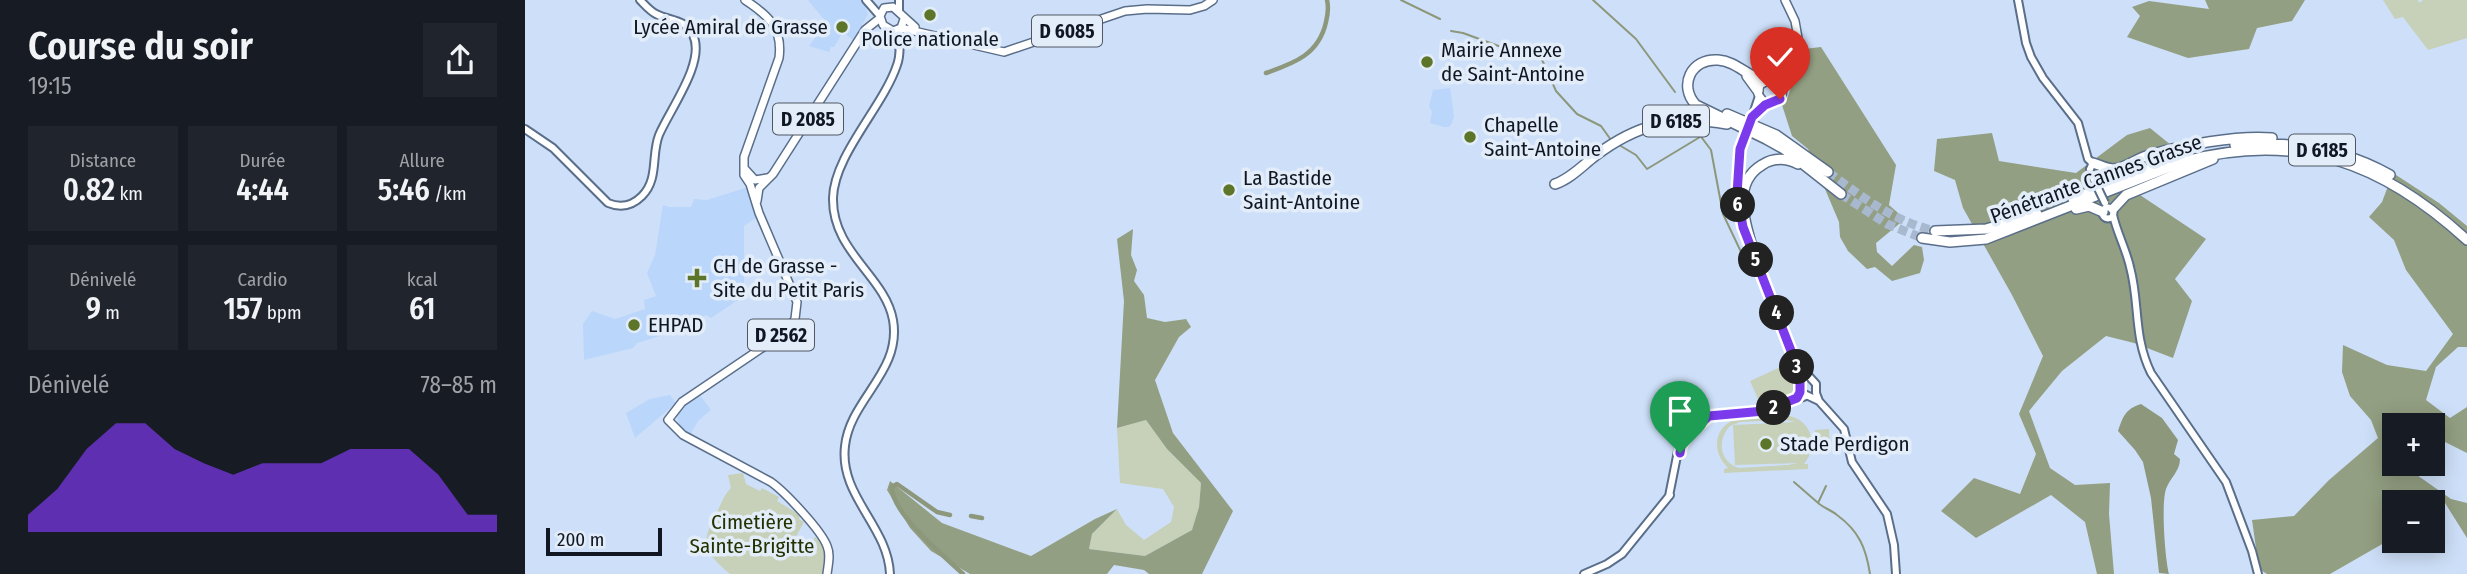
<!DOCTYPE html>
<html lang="fr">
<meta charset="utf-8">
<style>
body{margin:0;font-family:"Fira Sans Condensed",sans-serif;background:#20242c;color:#f1f3f6;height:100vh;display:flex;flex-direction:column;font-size:26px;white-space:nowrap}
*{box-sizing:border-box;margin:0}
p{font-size:23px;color:#9ea1a6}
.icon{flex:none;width:38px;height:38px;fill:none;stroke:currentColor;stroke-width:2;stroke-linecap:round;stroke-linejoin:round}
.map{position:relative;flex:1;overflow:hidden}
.drawer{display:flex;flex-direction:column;background:#171b24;width:525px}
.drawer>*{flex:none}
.controls{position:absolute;left:1857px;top:413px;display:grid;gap:14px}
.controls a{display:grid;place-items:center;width:63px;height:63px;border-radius:0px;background:#171b24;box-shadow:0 4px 18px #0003;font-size:35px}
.scale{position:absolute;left:21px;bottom:18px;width:116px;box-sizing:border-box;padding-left:7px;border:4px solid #101722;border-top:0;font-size:19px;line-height:24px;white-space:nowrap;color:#101722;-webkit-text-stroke:5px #e3edf9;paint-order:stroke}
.pin{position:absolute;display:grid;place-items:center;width:60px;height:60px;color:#fff;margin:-72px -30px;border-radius:50% 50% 50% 0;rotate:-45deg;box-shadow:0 0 7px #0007}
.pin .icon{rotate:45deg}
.km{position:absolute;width:35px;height:35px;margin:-18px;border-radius:50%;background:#222;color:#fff;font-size:19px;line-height:35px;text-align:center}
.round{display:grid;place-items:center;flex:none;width:74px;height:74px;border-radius:0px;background:#20242c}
.overview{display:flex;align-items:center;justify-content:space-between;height:119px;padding:0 28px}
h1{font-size:38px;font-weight:600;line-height:52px}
.stats{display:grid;grid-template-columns:repeat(3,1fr);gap:10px;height:119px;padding:7px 28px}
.stats div{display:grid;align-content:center;border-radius:0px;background:#20242c;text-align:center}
.stats b{font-size:30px;font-weight:600}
.stats small{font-size:19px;font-weight:400}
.stats p{font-size:19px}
.chart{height:196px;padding:14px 28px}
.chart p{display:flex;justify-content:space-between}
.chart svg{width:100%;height:126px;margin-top:7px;fill:#7c3aed;opacity:.7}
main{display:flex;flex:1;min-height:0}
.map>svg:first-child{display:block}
.built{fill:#bbd6fb}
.green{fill:#c7d0b8;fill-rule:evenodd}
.forest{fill:#939f82}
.water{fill:#8c977b}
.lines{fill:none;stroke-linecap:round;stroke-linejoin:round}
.stream{stroke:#8c977b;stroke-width:2}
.canal{stroke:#8c977b;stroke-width:4.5}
.trunk-tunnel{stroke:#a8b8ce;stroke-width:9;stroke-dasharray:9 4.5;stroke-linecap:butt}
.tertiary-casing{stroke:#5a6e8a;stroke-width:10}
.secondary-casing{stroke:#5a6e8a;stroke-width:10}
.primary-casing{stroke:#5a6e8a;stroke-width:10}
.trunk-casing{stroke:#5a6e8a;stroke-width:12}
.tertiary{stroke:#fff;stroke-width:6}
.secondary{stroke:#fff;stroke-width:6}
.primary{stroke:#fff;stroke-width:7}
.trunk{stroke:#fff;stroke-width:9}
.secondary-bridge-casing{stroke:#5a6e8a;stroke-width:10;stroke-linecap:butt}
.secondary-bridge{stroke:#fff;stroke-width:6}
.route-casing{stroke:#fff;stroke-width:14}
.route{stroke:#7c3aed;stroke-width:9}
.poi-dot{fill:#5c7528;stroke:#e3edf9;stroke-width:2.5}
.labels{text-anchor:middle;stroke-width:7;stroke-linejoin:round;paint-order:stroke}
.shield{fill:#e3edf9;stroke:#4f5762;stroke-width:2}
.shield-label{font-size:19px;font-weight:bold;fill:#101722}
.poi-label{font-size:21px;fill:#101722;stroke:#e3edf9;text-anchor:start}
.street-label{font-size:21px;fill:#101722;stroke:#e3edf9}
.park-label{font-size:21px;fill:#243201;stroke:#e3edf9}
</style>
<main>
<section class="drawer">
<div class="overview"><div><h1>Course du soir</h1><p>19:15</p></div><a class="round"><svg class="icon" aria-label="share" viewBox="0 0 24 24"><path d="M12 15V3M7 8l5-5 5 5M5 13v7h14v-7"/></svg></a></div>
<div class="stats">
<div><p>Distance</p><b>0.82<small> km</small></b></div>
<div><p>Durée</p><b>4:44</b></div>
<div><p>Allure</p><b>5:46<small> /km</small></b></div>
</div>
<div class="stats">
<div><p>Dénivelé</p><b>9<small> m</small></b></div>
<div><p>Cardio</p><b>157<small> bpm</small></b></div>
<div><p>kcal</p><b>61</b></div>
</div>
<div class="chart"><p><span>Dénivelé</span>78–85 m</p>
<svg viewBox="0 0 160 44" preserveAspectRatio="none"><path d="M0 44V38L10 29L20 15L30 6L40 6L50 15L60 20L70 24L80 20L90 20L100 20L110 15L120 15L130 15L140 24L150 38L160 38V44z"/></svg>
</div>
</section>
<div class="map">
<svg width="1942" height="574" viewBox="0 0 1942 574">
<rect width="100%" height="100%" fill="#cee0f9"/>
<path class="built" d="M283,0h55l5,14 -14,27 -11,-9 -9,15h-3l-2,5 -20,-6 17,-24z
M925,88l4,28 -2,7 -3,4h-5l-14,-4 2,-11 -3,-6 4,-16z
M220,188l5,3 6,27 -12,8v57l-3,12 -3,5 -27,18 -5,-3 -26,15 -43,13 -4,5 -49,12 -1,-36 9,-13 23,8 30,-10 -1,-9 12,-4 -9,-23 8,-18 8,-50 6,2h22l3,-8 13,1z
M174,394l12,16 -13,11 -8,14 -11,-9 -2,-10 4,-10z
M145,395l6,8 -41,35 -9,-25 24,-14z"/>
<path class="green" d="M1858,0h35l1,3 4,-3h44v38l-39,12 -25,-33 -8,2z
M1264,363l7,18 -1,11 -33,16 -12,-27z
M1265,416c23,6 28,31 14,48h4v5l-84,4v-4l4,-1c-7,-7 -11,-15 -11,-24 1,-34 49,-29 73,-28zM1261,420l9,2 -62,3 2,40 63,-2 -10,2 -49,3c-20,-6 -22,-28 -9,-42l10,-4z
M621,420l21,29 34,34 -2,24 -7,23 -47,26 -56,-7 3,-15 25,-25 9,16 18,15 27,-18 3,-15 -11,-18 -43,-6 -3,-55z
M1304,429l1,23 -14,1 -1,-23z
M218,473l3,11 14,7 2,-3 17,9 -2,4 23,14 -1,4 5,3 -12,22 15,8 8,-15c11,9 11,24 9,37h-94c-27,-23 -30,-30 -13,-62 4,-8 7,-17 14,-24l-3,-13z"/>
<path class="forest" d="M1680,0h100l-13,21 -35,7 -8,21 -61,9 -61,-21 13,-21 -8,-9 17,-6 60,8z
M1296,47l75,118 -7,40 16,14 -29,24 1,9 15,14 22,-21 8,2 2,13 -4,13 -28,8 -17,-14 -8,2 -19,-18 -8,-14 -1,-15 -31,-73 -16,-13 -10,-31 5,-6 17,-50z
M1625,128l43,35 -56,30 69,46 -31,40 17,22 -19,57 -39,-15 -28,-7 -44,35 -33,40 21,57 25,17 35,-2 -1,31 5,60h-17l-12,-52 -34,-27 -75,43 -35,-27 33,-33 46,16 16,-40 -17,-40 24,-58 -31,-61 -49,-87 -8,-28 -21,-9 3,-32 55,-6 7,28 77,12 51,-38z
M1868,173l46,30 28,23v121h-9l-22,20 -10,33 24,18 17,-11v46l-34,-17v-11h-39v39h12l1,4 44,31 16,4v35l-22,-35 -31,-12 -5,11h-15v30l-3,7 -61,35h-63l-8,-5 -7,-49 42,-4 35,-36 49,-42 -7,-18 -21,-24 -8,-24 1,-27 44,20 39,6 27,-37 -47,-64 -12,-30 -25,-23 13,-15z
M608,229l-2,26 6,15 -3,11 10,14 3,23 18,4 21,-3 5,8 -12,10 -24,43 18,53 60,78 -31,63h-53l-5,-4 -30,-5 -7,9h-137l-39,-23 -21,-23 -23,-38 3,-9 52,42 89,33 64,-37 22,-10 -25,25 -3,15 56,7 47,-26 7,-23 2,-24 -34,-34 -21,-29 -29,8 7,-127 -7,-62z"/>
<path class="water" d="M1616,404l21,14 16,22 -4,14 6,5c0,12 -10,19 -14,30 -5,15 -1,69 3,85l-10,-1 -8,-75 -8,-36 -8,-12 -17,-19c5,-14 7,-22 23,-27z"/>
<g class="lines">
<path class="stream" d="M876,0l39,19
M1068,0l43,39 39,53
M926,31l12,2 41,15 35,5 17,38 21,23 24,12 10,14
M1174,134l12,16 12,64 29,61
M1094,145l17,10 11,14 53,-32
M1246,314l21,51
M1269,482l23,20
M1301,486l-8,17c6,5 13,7 19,12 22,16 29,33 33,59"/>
<path class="canal" d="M741,73c29,-10 53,-19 60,-51 2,-8 3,-14 1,-22
M425,515l-13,-3 -40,-28 -5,3c-1,26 52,69 71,87
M446,516l11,2"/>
<path class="trunk-tunnel" d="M1303,172c34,25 65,49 107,59
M1316,194l46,30 35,14"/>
<defs>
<path id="tertiary" d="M1588,215c4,18 13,34 17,52 10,37 3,69 21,106l75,109 26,69 6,23
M365,574c-2,-48 -51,-78 -45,-128 5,-47 57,-74 48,-126 -8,-44 -61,-68 -60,-122 1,-43 50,-91 64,-133 5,-13 1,-23 3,-37"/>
<path id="secondary" d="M341,0l14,16
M374,0v10
M1493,0l8,43 5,14 12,21 35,45 10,36 5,4 -3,6
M1227,117l7,-21
M0,129l28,19 55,55c12,5 24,3 34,-7 17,-17 9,-41 17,-61 11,-26 47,-73 34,-100 -7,-16 -24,-14 -37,-21 -6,-3 -11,-9 -16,-14
M1577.5 213a5.5 5.5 0 1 1 11 0a5.5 5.5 0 1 1-11 0Z
M1215,217l-3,-47 6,-31
M1230,257l44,118 1,17 19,9
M1272,358l8,14 11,12v9l3,8 25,28 8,33 35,52 7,31 2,29
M1144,496l9,-45 9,-15 22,-20 55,-5 42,-15
M1059,574l23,-10 15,-10 48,-59"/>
<path id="primary" d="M220,0c23,15 38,28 34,58l-35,99v18l6,9 9,29 38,89 -2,17 -8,12 -105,71 -14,18 15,15 88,47c14,10 50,48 56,64 4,9 1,19 0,28
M1260,0l10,21 3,17 -14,43 -2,15 -8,7 -10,-1 -6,-8 2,-9 22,-12 9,-11
M379,19l-3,9 -8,3 -10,-6 -3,-9 4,-8 9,-1 22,20
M376,28l103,24 121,-41 22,-2 43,1 14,-4 9,-6
M220,169l10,11 12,-2
M232,201l2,-13 14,-14 92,-144 15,-12"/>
<path id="trunk" d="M1222,76l11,15
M1240,81c-17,-4 -29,-20 -47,-21 -27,-2 -40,26 -22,45l70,34 18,10 57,45
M1202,114l49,21 52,37
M1710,145c53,-4 108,3 155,30
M1568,163c7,2 13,6 21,6 12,-1 23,-11 35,-14 35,-10 87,-20 123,-17
M1030,184c15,-5 27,-18 40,-28 42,-32 80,-41 132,-32
M1548,199l114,-45
M1551,209l13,-3 14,6
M1588,209l13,-14 87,-36
M1410,231l51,-2 51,-15
M1397,238l28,4 36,-3 199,-78c114,-30 198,2 282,79
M1231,260c-8,-29 -28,-75 6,-95 12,-8 24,-7 36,-1"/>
</defs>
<use href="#tertiary" class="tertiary-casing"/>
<use href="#secondary" class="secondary-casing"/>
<use href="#primary" class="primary-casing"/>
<use href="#trunk" class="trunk-casing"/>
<use href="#tertiary" class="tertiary"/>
<use href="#secondary" class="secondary"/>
<use href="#primary" class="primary"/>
<use href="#trunk" class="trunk"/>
<defs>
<path id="secondary-bridge" d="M1218,139l9,-22
M1568,178l12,25"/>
</defs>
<use href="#secondary-bridge" class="secondary-bridge-casing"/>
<use href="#secondary-bridge" class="secondary-bridge"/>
</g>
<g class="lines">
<defs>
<path id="route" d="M1155,453l1,-7 6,-10 22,-20 55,-5 33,-13 3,-6v-18l-57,-147 -6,-33 3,-45 12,-32 13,-12 15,-6"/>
</defs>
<use href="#route" class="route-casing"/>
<use href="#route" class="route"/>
</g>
<g class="poi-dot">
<circle cx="405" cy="15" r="7"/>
<circle cx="317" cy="27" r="7"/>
<circle cx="902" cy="62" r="7"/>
<circle cx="945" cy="137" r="7"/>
<circle cx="704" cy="190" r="7"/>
<path d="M168.5 267.5h7v7h7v7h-7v7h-7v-7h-7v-7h7z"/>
<circle cx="109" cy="325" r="7"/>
<circle cx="1241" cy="444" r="7"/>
</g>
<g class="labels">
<g class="shield">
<rect x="507" y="15.5" width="70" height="31" rx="5"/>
<rect x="248" y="103.5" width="70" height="31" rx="5"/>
<rect x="1118" y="105.5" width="66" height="31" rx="5"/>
<rect x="1764" y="134.5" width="66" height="31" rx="5"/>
<rect x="223" y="319.5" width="66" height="31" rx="5"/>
</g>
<g class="shield-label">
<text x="542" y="38">D 6085</text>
<text x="283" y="126">D 2085</text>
<text x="1151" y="128">D 6185</text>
<text x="1797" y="157">D 6185</text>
<text x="256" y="342">D 2562</text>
</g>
<g class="poi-label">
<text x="303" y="34" text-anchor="end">Lycée Amiral de Grasse</text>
<text x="405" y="46" text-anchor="middle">Police nationale</text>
<text x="916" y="57">Mairie Annexe<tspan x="916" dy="24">de Saint-Antoine</tspan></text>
<text x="959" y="132">Chapelle<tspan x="959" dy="24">Saint-Antoine</tspan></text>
<text x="718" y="185">La Bastide<tspan x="718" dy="24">Saint-Antoine</tspan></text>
<text x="188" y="273">CH de Grasse -<tspan x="188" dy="24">Site du Petit Paris</tspan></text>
<text x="123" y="332">EHPAD</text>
<text x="1255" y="451">Stade Perdigon</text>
</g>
<g class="street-label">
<text transform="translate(1571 179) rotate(-20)" y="7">Pénétrante Cannes Grasse</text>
</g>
<g class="park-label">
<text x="227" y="529">Cimetière<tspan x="227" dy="24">Sainte-Brigitte</tspan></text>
</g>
</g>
</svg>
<div class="controls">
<a>+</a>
<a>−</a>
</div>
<div class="scale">200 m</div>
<div class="pin" style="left:1155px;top:453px;background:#1e9e55"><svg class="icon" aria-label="arrive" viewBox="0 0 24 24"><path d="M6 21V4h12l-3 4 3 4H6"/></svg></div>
<div class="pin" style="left:1255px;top:99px;background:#d93025"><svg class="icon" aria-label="check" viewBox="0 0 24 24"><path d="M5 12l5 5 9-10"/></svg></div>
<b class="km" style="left:1249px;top:408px">2</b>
<b class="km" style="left:1272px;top:367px">3</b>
<b class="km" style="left:1252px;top:313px">4</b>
<b class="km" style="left:1231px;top:260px">5</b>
<b class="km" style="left:1213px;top:205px">6</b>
</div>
</main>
